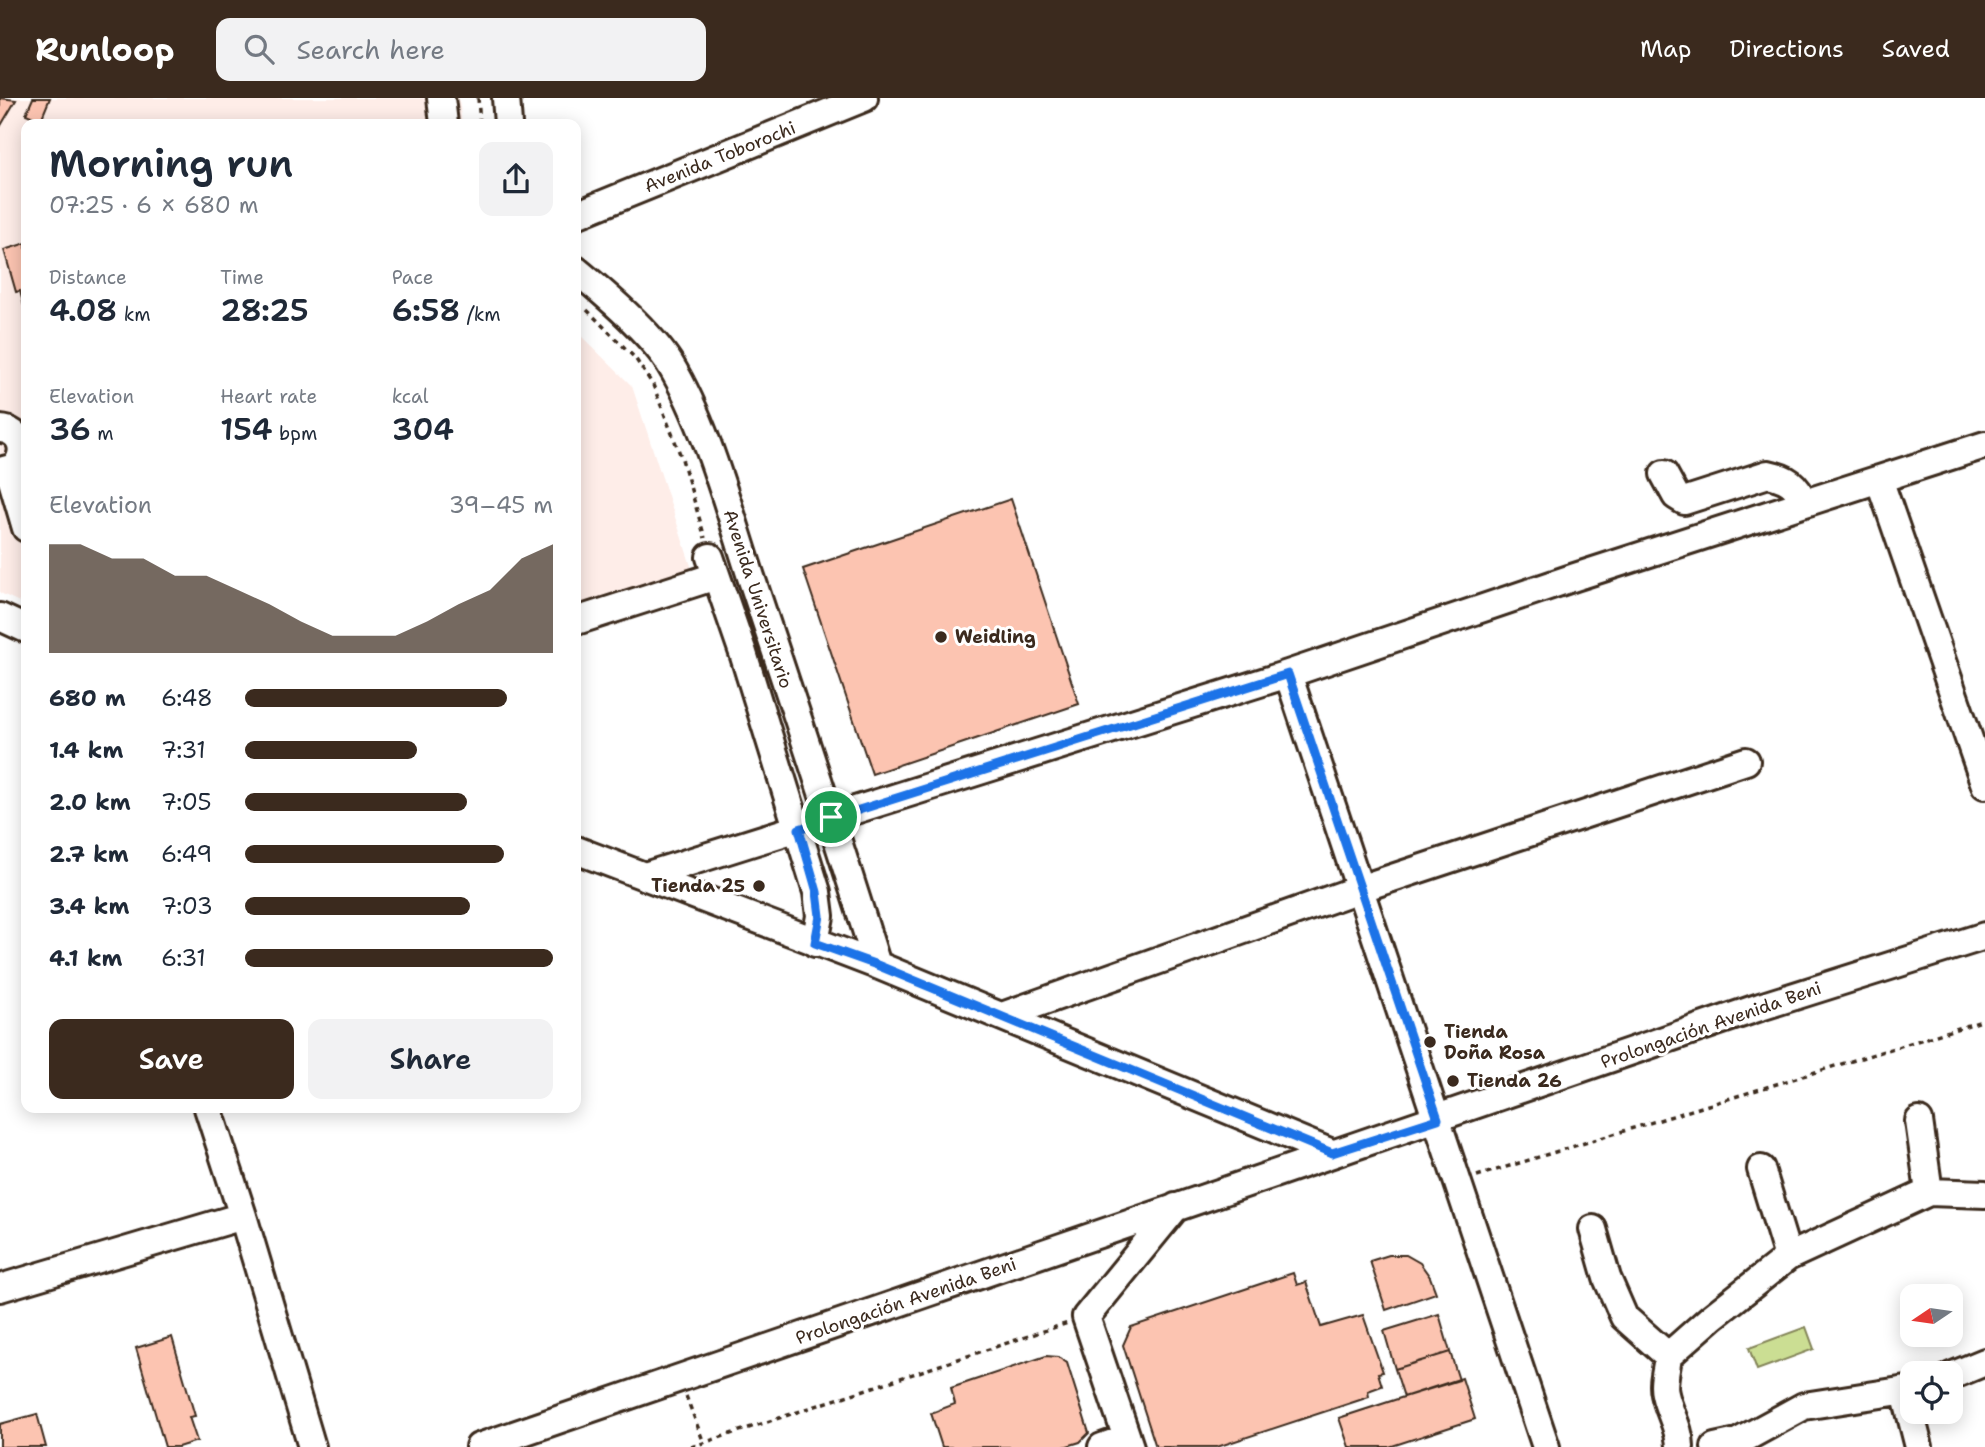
<!DOCTYPE html>
<meta charset="utf-8">
<style>
body{margin:0;font-family:"Shantell Sans",sans-serif;background:#f2f2f3;color:#1f2937;height:100vh;display:flex;flex-direction:column;font-size:26px;white-space:nowrap}
*{box-sizing:border-box;margin:0}
p{font-size:23px;color:#747a83}
.icon{flex:none;width:38px;height:38px;fill:none;stroke:currentColor;stroke-width:2;stroke-linecap:round;stroke-linejoin:round}
.map{position:relative;flex:1;overflow:hidden}
.side{position:absolute;left:21px;top:21px;width:560px;height:994px;display:flex;flex-direction:column;background:#fff;border-radius:14px;box-shadow:0 4px 18px #0003}
.side>*{flex:none}
.needle{width:46px;rotate:257deg}
.buttons{position:absolute;left:1900px;top:1186px;display:grid;gap:14px}
.buttons a{display:grid;place-items:center;width:63px;height:63px;border-radius:14px;background:#fff;box-shadow:0 4px 18px #0003;font-size:35px}
.pin{position:absolute;display:grid;place-items:center;width:60px;height:60px;color:#fff;margin:-30px;border:4px solid #fff;border-radius:50%;box-shadow:0 2px 7px #0007}
.round{display:grid;place-items:center;flex:none;width:74px;height:74px;border-radius:14px;background:#f2f2f3}
.summary{display:flex;align-items:center;justify-content:space-between;height:119px;padding:0 28px}
h1{font-size:38px;font-weight:600;line-height:52px}
.figures{display:grid;grid-template-columns:repeat(3,1fr);gap:10px;height:119px;padding:7px 28px}
.figures div{display:grid;align-content:center}
.figures b{font-size:30px;font-weight:600}
.figures small{font-size:19px;font-weight:400}
.figures p{font-size:19px}
.chart{height:196px;padding:14px 28px}
.chart p{display:flex;justify-content:space-between}
.chart svg{width:100%;height:126px;margin-top:7px;fill:#3b2a1e;opacity:.7}
.action{display:flex;gap:14px;margin-top:auto;padding:14px 28px}
.action a{flex:1;height:80px;border-radius:14px;background:#3b2a1e;color:#fff;font-size:28px;font-weight:600;line-height:80px;text-align:center}
.action a+a{background:#f2f2f3;color:#1f2937}
ul{padding:0 28px;list-style:none;font-size:23px}
li{display:grid;grid-template-columns:112px 84px 1fr;align-items:center;height:52px}
li i{height:18px;border-radius:9px;background:#3b2a1e}
header{display:flex;align-items:center;gap:42px;box-sizing:border-box;height:98px;padding:0 35px;background:#3b2a1e;color:#fff}
header strong{font-size:33px}
nav{display:flex;gap:38px;margin-inline-start:auto;font-size:24px}
.search{width:490px;height:63px;background:#f2f2f3;display:flex;align-items:center;gap:18px;box-sizing:border-box;padding:0 24px;border-radius:14px;color:#747a83;font-size:26px}
.map>svg:first-child{display:block}
.built{fill:#feede8}
.green{fill:#cbde93;stroke:#838458;stroke-width:2}
.building{fill:#fcc4b1;stroke:#3b2a1e;stroke-width:2}
.lines{fill:none;stroke-linecap:round;stroke-linejoin:round}
.minor-casing{stroke:#3b2a1e;stroke-width:32}
.path{stroke:#3b2a1e;stroke-width:3.5;stroke-dasharray:5 5;stroke-linecap:butt}
.minor{stroke:#fff;stroke-width:26}
.route-casing{stroke:#fff;stroke-width:14}
.route{stroke:#1a73e8;stroke-width:9}
.poi-dot{fill:#3b2a1e;stroke:#fff;stroke-width:2.5}
.labels{text-anchor:middle;stroke-width:6;stroke-linejoin:round;paint-order:stroke}
.street-label{font-size:18px;fill:#3b2a1e;stroke:#fff}
.poi-label{font-size:18px;font-weight:bold;fill:#3b2a1e;stroke:#fff;text-anchor:start}
</style>
<header>
<strong>Runloop</strong>
<div class="search"><svg class="icon" aria-label="search" viewBox="0 0 24 24"><circle cx="10" cy="10" r="6"/><path d="M15 15l6 6"/></svg>Search here</div>
<nav><a>Map</a><a>Directions</a><a>Saved</a></nav>
</header>
<div class="map">
<svg width="1985" height="1349" viewBox="0 0 1985 1349">
<rect width="100%" height="100%" fill="#fff"/>
<filter id="ink" filterUnits="userSpaceOnUse"><feTurbulence type="fractalNoise" baseFrequency=".0143" numOctaves="2"/><feDisplacementMap in="SourceGraphic" scale="14" xChannelSelector="R" yChannelSelector="G"/><feConvolveMatrix kernelMatrix="1 2 1 2 8 2 1 2 1" color-interpolation-filters="sRGB"/></filter>
<g filter="url(#ink)">
<path class="built" d="M0,0h459l3,26h-436v481l-26,-12z
M576,233l56,55 62,189 -118,36z"/>
<path class="green" d="M1806,1229l8,22 -57,21 -8,-22z"/>
<path class="building" d="M0,0l16,2 -16,27z
M33,0h17l-9,22 -15,-6z
M26,145v71l-6,-23 -4,1 -12,-42z
M1011,401l68,205 -207,70 -69,-205z
M1389,1157h17l14,8 10,14 6,16 -50,17 -16,-49z
M1293,1175l4,12 9,-3 15,45 42,-12 20,57 -5,1 4,13 -14,5 1,6 -152,50h-61l-33,-102 8,-18z
M1439,1216l11,38 -55,17 -11,-38z
M172,1239l23,79 -6,1 8,24 -19,6h-13l-29,-99z
M1450,1254l9,28 -55,17 -9,-28z
M1046,1258l12,1 9,6 22,70 -9,9 -16,5h-122l-11,-34 24,-9 -4,-16z
M1462,1280l13,41 -86,28h-40l-10,-29z
M37,1316l9,33h-46v-23z"/>
<g class="lines">
<defs>
<path id="minor" d="M441,0l3,26
M506,0l2,26
M576,117l288,-117
M576,172c29,24 74,62 94,94 36,59 59,146 81,213 43,129 86,258 126,388
M0,331c21,1 28,22 15,38l-15,4
M9,372l17,58
M1664,376l12,22 8,5 84,-27c19,4 29,10 36,29
M1879,381l106,306
M710,459l33,96 74,239 3,24 -5,27
M0,519l26,12
M576,523l140,-45
M1288,576l258,773
M576,752l301,115 455,188
M645,778l643,-202 287,-97 410,-132
M1002,918l357,-127 387,-128
M208,1010l35,108 69,231
M1919,1023l10,71
M1761,1071l27,88
M1593,1131l14,49 17,39 44,39
M0,1190l243,-72
M1951,1278l34,-14
M1905,1294l14,55
M1127,1340l-41,-121 90,-110
M479,1349l1281,-440 225,-71
M1102,1349l25,-9 3,9
M1680,1349c0,-19 -11,-34 -15,-53 -3,-11 2,-26 3,-38l44,-39 76,-60 141,-65 56,2
M1715,1349l23,-5 66,-36 109,-17"/>
</defs>
<use href="#minor" class="minor-casing"/>
<path class="path" d="M478,0l2,26
M587,212l48,48 18,27 29,74 23,79
M1477,1078l508,-156
M686,1298l18,47
M691,1349l377,-124"/>
<use href="#minor" class="minor"/>
</g>
</g>
<g class="lines" filter="url(#ink)">
<defs>
<path id="route" d="M1288,576l150,445 -106,34 -455,-188 -62,-22 5,-27 -3,-24 -18,-63z"/>
</defs>
<use href="#route" class="route-casing"/>
<use href="#route" class="route"/>
</g>
<g class="poi-dot">
<circle cx="941" cy="539" r="7"/>
<circle cx="759" cy="788" r="7"/>
<circle cx="1430" cy="944" r="7"/>
<circle cx="1453" cy="983" r="7"/>
</g>
<g class="labels">
<g class="street-label">
<text transform="translate(720 59) rotate(-22)" y="6">Avenida Toborochi</text>
<text transform="translate(758 501) rotate(72)" y="6">Avenida Universitario</text>
<text transform="translate(1711 927) rotate(-19)" y="6">Prolongación Avenida Beni</text>
<text transform="translate(906 1203) rotate(-19)" y="6">Prolongación Avenida Beni</text>
</g>
<g class="poi-label">
<text x="955" y="545">Weidling</text>
<text x="745" y="794" text-anchor="end">Tienda 25</text>
<text x="1444" y="940">Tienda<tspan x="1444" dy="21">Doña Rosa</tspan></text>
<text x="1467" y="989">Tienda 26</text>
</g>
</g>
</svg>
<div class="buttons">
<a><svg class="needle" viewBox="-14 -14 28 28"><path d="M0-13l5 13h-10z" fill="#e53935"/><path d="M0 13l5-13h-10z" fill="#747a83"/></svg></a>
<a><svg class="icon" aria-label="locate" viewBox="0 0 24 24"><circle cx="12" cy="12" r="6"/><path d="M12 2v4M12 18v4M2 12h4M18 12h4"/></svg></a>
</div>
<div class="pin" style="left:831px;top:719px;background:#1e9e55"><svg class="icon" aria-label="arrive" viewBox="0 0 24 24"><path d="M6 21V4h12l-3 4 3 4H6"/></svg></div>
<section class="side">
<div class="summary"><div><h1>Morning run</h1><p>07:25 · 6 × 680 m</p></div><a class="round"><svg class="icon" aria-label="share" viewBox="0 0 24 24"><path d="M12 15V3M7 8l5-5 5 5M5 13v7h14v-7"/></svg></a></div>
<div class="figures">
<div><p>Distance</p><b>4.08<small> km</small></b></div>
<div><p>Time</p><b>28:25</b></div>
<div><p>Pace</p><b>6:58<small> /km</small></b></div>
</div>
<div class="figures">
<div><p>Elevation</p><b>36<small> m</small></b></div>
<div><p>Heart rate</p><b>154<small> bpm</small></b></div>
<div><p>kcal</p><b>304</b></div>
</div>
<div class="chart"><p><span>Elevation</span>39–45 m</p>
<svg viewBox="0 0 160 44" preserveAspectRatio="none"><path d="M0 44V6L10 6L20 11L30 11L40 17L50 17L60 22L70 27L80 33L90 38L100 38L110 38L120 33L130 27L140 22L150 11L160 6V44z"/></svg>
</div>
<ul>
<li><b>680 m</b>6:48<i style="width:85%"></i></li>
<li><b>1.4 km</b>7:31<i style="width:56%"></i></li>
<li><b>2.0 km</b>7:05<i style="width:72%"></i></li>
<li><b>2.7 km</b>6:49<i style="width:84%"></i></li>
<li><b>3.4 km</b>7:03<i style="width:73%"></i></li>
<li><b>4.1 km</b>6:31<i style="width:100%"></i></li>
</ul>
<div class="action"><a>Save</a><a>Share</a></div>
</section>
</div>
